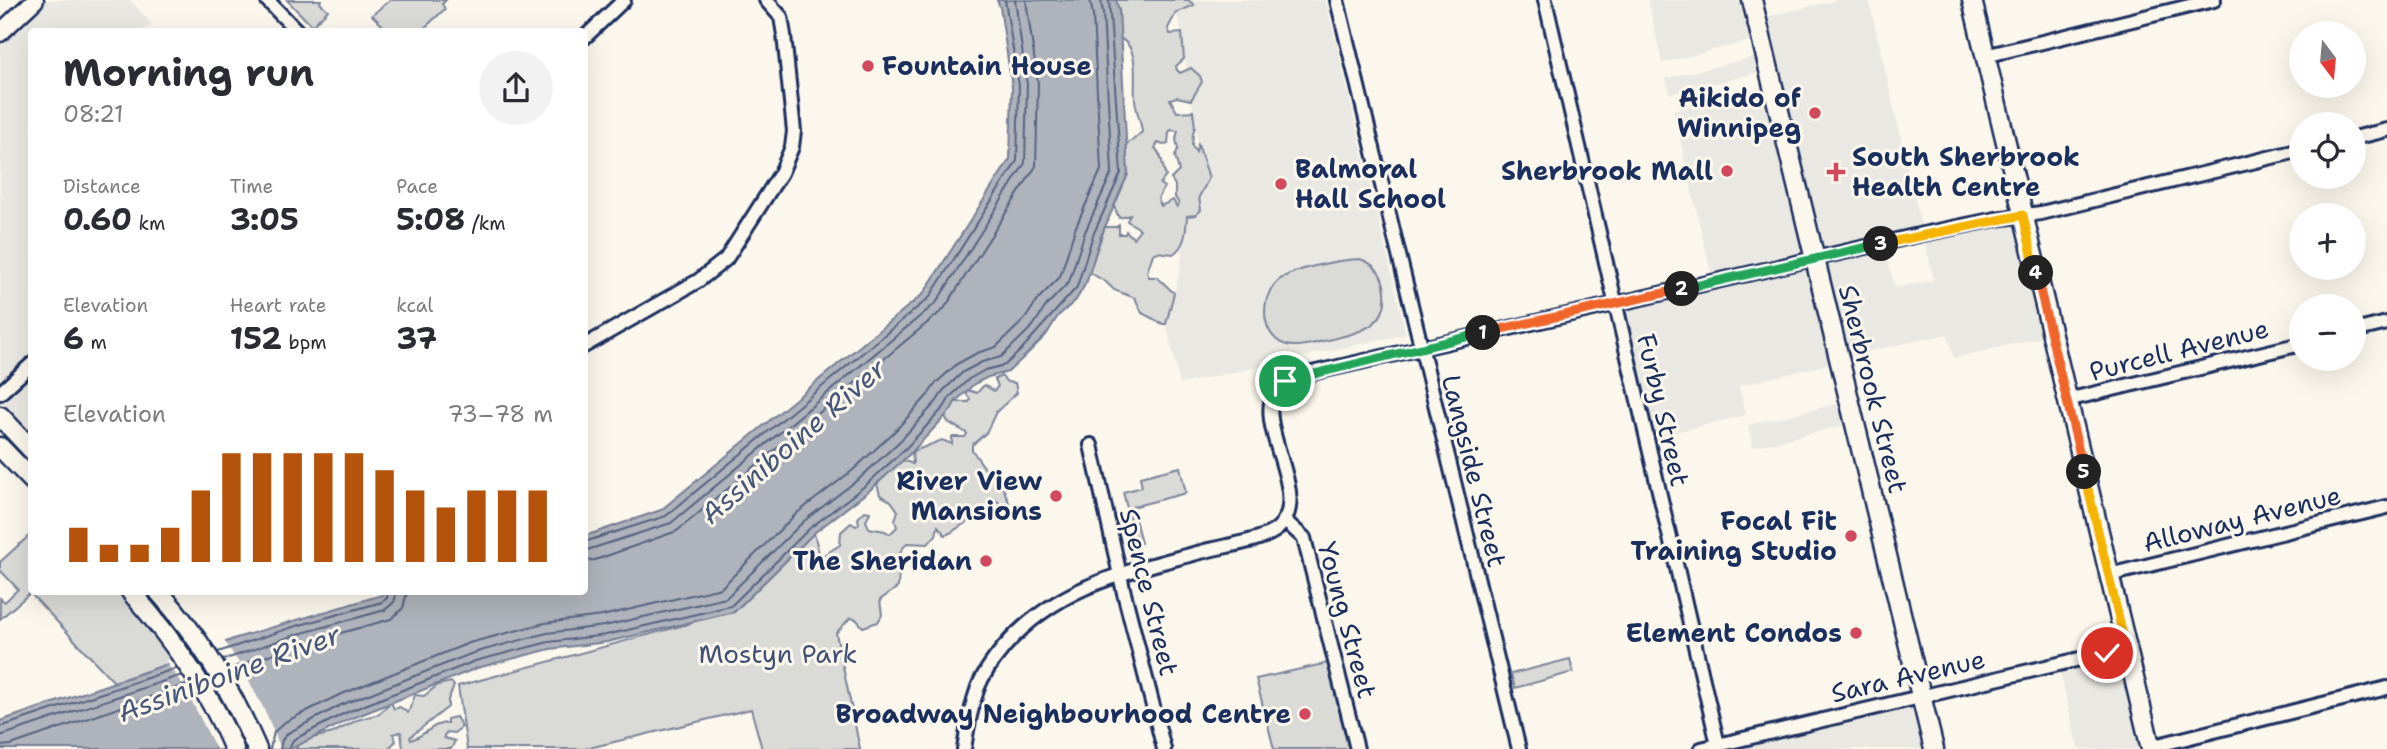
<!DOCTYPE html>
<meta charset="utf-8">
<style>
body{margin:0;font-family:"Shantell Sans",sans-serif;background:#f2f2f3;color:#2b2b33;height:100vh;display:flex;flex-direction:column;font-size:26px;white-space:nowrap}
*{box-sizing:border-box;margin:0}
p{font-size:23px;color:#7c7c81}
.icon{flex:none;width:38px;height:38px;fill:none;stroke:currentColor;stroke-width:2;stroke-linecap:round;stroke-linejoin:round}
.map{position:relative;flex:1;overflow:hidden}
.drawer{position:absolute;left:28px;top:28px;width:560px;height:567px;display:flex;flex-direction:column;background:#fff;border-radius:7px;box-shadow:0 7px 28px #0002}
.drawer>*{flex:none}
.needle{width:46px;rotate:164deg}
.fabs{position:absolute;left:2289px;top:21px;display:grid;gap:14px}
.fabs a{display:grid;place-items:center;width:77px;height:77px;border-radius:50%;background:#fff;box-shadow:0 7px 28px #0002;font-size:35px}
.pin{position:absolute;display:grid;place-items:center;width:60px;height:60px;color:#fff;margin:-30px;border:4px solid #fff;border-radius:50%;box-shadow:0 2px 7px #0007}
.km{position:absolute;width:35px;height:35px;margin:-18px;border-radius:50%;background:#222;color:#fff;font-size:19px;line-height:35px;text-align:center}
.round{display:grid;place-items:center;flex:none;width:74px;height:74px;border-radius:37px;background:#f2f2f3}
.head{display:flex;align-items:center;justify-content:space-between;height:119px;padding:0 35px}
h1{font-size:38px;font-weight:700;line-height:52px}
.stats{display:grid;grid-template-columns:repeat(3,1fr);gap:10px;height:119px;padding:7px 35px}
.stats div{display:grid;align-content:center}
.stats b{font-size:30px;font-weight:700}
.stats small{font-size:19px;font-weight:400}
.stats p{font-size:19px}
.chart{height:196px;padding:14px 35px}
.chart p{display:flex;justify-content:space-between}
.chart svg{width:100%;height:126px;margin-top:7px;stroke:#b45309;stroke-width:6}
.map>svg:first-child{display:block}
.built{fill:#eae8e2;fill-rule:evenodd}
.green{fill:#dadad7;stroke:#7a849a;stroke-width:2;fill-rule:evenodd}
.water{fill:#afb3bb;stroke:#747e96;stroke-width:2}
.pier{fill:#fbf7ec}
.lines{fill:none;stroke-linecap:round;stroke-linejoin:round}
.shore{stroke:#566483;stroke-width:2}
.minor-casing{stroke:#1b2f5e;stroke-width:18}
.tertiary-casing{stroke:#1b2f5e;stroke-width:21}
.secondary-casing{stroke:#1b2f5e;stroke-width:23}
.minor{stroke:#fbf7ec;stroke-width:12}
.tertiary{stroke:#fbf7ec;stroke-width:16}
.secondary{stroke:#fbf7ec;stroke-width:18}
.split-1-casing{stroke:#fff;stroke-width:14}
.split-2-casing{stroke:#fff;stroke-width:14}
.split-3-casing{stroke:#fff;stroke-width:14}
.split-4-casing{stroke:#fff;stroke-width:14}
.split-5-casing{stroke:#fff;stroke-width:14}
.split-6-casing{stroke:#fff;stroke-width:14}
.split-1{stroke:#22a559;stroke-width:9}
.split-2{stroke:#f0652b;stroke-width:9}
.split-3{stroke:#22a559;stroke-width:9}
.split-4{stroke:#f5b400;stroke-width:9}
.split-5{stroke:#f0652b;stroke-width:9}
.split-6{stroke:#f5b400;stroke-width:9}
.poi-dot{fill:#d1495b;stroke:#fbf7ec;stroke-width:2.5}
.labels{text-anchor:middle;stroke-width:6;stroke-linejoin:round;paint-order:stroke}
.poi-label{font-size:26px;font-weight:bold;fill:#1b2f5e;stroke:#fbf7ec;text-anchor:end}
.street-label{font-size:26px;fill:#1b2f5e;stroke:#fbf7ec}
.park-label{font-size:26px;fill:#415176;stroke:#fbf7ec}
.water-label{font-size:28px;font-style:italic;fill:#47577a;stroke:#fbf7ec}
</style>
<div class="map">
<svg width="2387" height="749" viewBox="0 0 2387 749">
<rect width="100%" height="100%" fill="#fbf7ec"/>
<filter id="ink" filterUnits="userSpaceOnUse"><feTurbulence type="fractalNoise" baseFrequency=".0143" numOctaves="2"/><feDisplacementMap in="SourceGraphic" scale="14" xChannelSelector="R" yChannelSelector="G"/><feConvolveMatrix kernelMatrix="1 2 1 2 8 2 1 2 1" color-interpolation-filters="sRGB"/></filter>
<g filter="url(#ink)">
<path class="built" d="M35,0h95l22,24 -9,7 -111,1 -1,418 -31,-33v-384z
M1171,0h155l80,334 -226,50 -14,-60 14,-55 18,-125 -18,-120z
M1648,0h104l5,19 81,-19h31l54,234 100,-19 28,120 -97,23 -7,-24 -108,24 1,3 -101,25 7,29 -99,24 -32,-135 98,-22 -40,-172 100,-25 -4,-15 -99,24 -4,-16 99,-23 -4,-17 -99,25zM1923,235l11,45 -39,8 -11,-44z
M1849,401l6,22 -102,24 -5,-22z
M2126,648l16,101h-64l-20,-85z
M1921,696l13,53h-215z"/>
<path class="green" d="M287,0h34l-1,3 8,7 -16,16z
M390,0h56l-4,4 3,5 -24,22h-33l-16,-16z
M1116,0h72l6,5 -18,8 -8,15 2,6 12,-1 2,26 -8,7 1,4 3,3 11,-5 9,8 2,6 -11,18 -14,-3 -7,2 7,13 16,-1 2,16 -2,6 -1,13 4,6 2,-8 11,34 -10,19 2,13 -5,5 -9,1c-1,14 -1,30 -14,38l-16,-2 -4,2 -6,18 2,5h8l17,16 -8,31h-3l-21,-11 -7,-15 -21,-8 -8,-8 -17,-10 16,-45h11l3,-2v9h6l1,-3 7,7 7,-9 -13,-8 3,-6 -11,3 -5,-12 14,-32 -2,-30 7,-4 9,-8c-1,-11 -6,-21 -7,-32 -2,-19 6,-51 -15,-62zM1171,130l7,1 -2,8 2,10 -3,7 4,15 -8,8 4,6v12l4,7 -2,3 -4,-7 -12,6 -3,-7 6,-12 -4,-3 6,-8c-4,-9 -3,-21 -11,-28l3,-5 5,2 5,-1 1,-12z
M1360,259c13,4 21,13 24,26 8,40 -21,46 -51,54 -12,2 -25,7 -37,7 -34,1 -40,-46 -18,-65 15,-13 61,-21 82,-22z
M1001,376l6,6 8,1 2,10 -21,19 -10,21 -14,12v5l19,27 13,13 8,20 -3,3 -15,-15 -9,12 -35,23 -5,2 -7,-9 -2,9 -8,9 -21,-1 -7,9 -2,35 -18,13 2,15 -4,7 -15,5 -7,-8 -6,-1 -14,15 24,116h-98l-11,-40 -166,40h-118l-9,-63 234,-63v-2l42,-9 80,-79 6,24 20,-12 1,-13 10,-9 5,3 3,-2 -1,-6 7,-7 5,1 -4,9 3,7 16,3 5,3 7,-7 -2,-7 3,-9 -7,-10 -11,-6 -3,-11 25,-24 11,4 -1,-12 30,-12 10,4v-7h13l2,-3 -2,-2 -17,-10 -3,-6 10,-14h14l1,-3 -5,-7 2,-2 10,3 7,-8 10,6 4,-5 -3,-7z
M1180,467l6,26 -54,14 9,36 -5,2 -13,-53 19,-5 -2,-10z
M31,534l1,58h99l46,69 -63,21 -84,-89 -30,26v-21l5,4 13,-13 -18,-19v-8z
M1570,659l3,13 -58,16 -4,-14z
M1332,662l20,87h-78l-18,-70z
M451,682l3,4 -6,14v7l-38,30 1,3c13,-4 22,-17 36,-17v-4l9,-2 6,10 -8,6 -6,-1 -4,3v3l11,3 -4,8h-48l-2,-17 -8,2 3,7 -8,8h-92l2,-5 14,-6 21,-5 24,-13 22,-6 12,-12 3,7 6,-2 8,6 7,-18 9,1 14,-11z"/>
<path class="water" d="M997,0h119l3,10 9,164 -28,64 -13,43 -11,19 -18,16 -12,19 -21,21 -17,16 -20,5 -14,7 -19,18 -4,8 -39,42 -42,38 -56,43 -80,79 -127,30 -57,7 -73,19 -129,52 -57,29h-291v-28l177,-60 59,-23 156,-46h192l1,-56 76,-26 262,-216 87,-135 2,-72 -12,-80z"/>
<path class="pier" d="M223,639l18,27 25,47 15,36h-65l-31,-61 -20,-27z"/>
<g class="lines">
<path class="shore" d="M584,542l82,-26 263,-218 88,-137 2,-75 -14,-86
M584,551l87,-28 265,-220 89,-140 2,-78 -12,-85
M584,561l11,-1 82,-29 267,-222 92,-143 2,-82 -12,-84
M218,652l75,-25 89,-25 5,-4 1,-6
M223,660l72,-25 90,-25 9,-8 3,-10
M228,669l70,-24 93,-26 12,-11 4,-16
M0,727l177,-59
M0,736l182,-61
M0,746l11,-1 177,-61
M270,749l4,-17 11,-10 52,-26 132,-53 76,-20 57,-7 119,-28 76,-75 56,-43 41,-38 34,-37 8,-12 21,-19 20,-11 19,-6 29,-28 13,-20 22,-22 15,-48 26,-59 -8,-155 -3,-15
M280,749l2,-9 6,-7 53,-28 132,-52 74,-20 57,-7 122,-28 78,-77 56,-43 41,-38 36,-39 6,-10 20,-19 19,-10 19,-5 32,-31 13,-20 23,-24 16,-50 27,-60 -9,-159 -2,-13
M289,749l4,-9 52,-27 130,-52 74,-19 57,-7 125,-29 79,-78 56,-43 41,-38 38,-41 5,-9 19,-18 16,-9 20,-5 15,-14 57,-64 16,-52 28,-62 -12,-173"/>
<defs>
<path id="minor" d="M267,0l31,32
M1337,0l182,749
M1545,0l174,749
M584,38l40,-38
M1985,56l229,-56
M2354,138l33,-8
M2354,331l33,-8
M584,346l114,-65 28,-22 55,-86 11,-26 2,-16 -10,-96 -3,-18 -15,-17
M0,393l32,-29
M2067,400l234,-56
M1091,445l33,148 40,156
M1284,520l20,18 53,211
M2109,575l278,-68
M2150,747l237,-59
M964,749c3,-21 7,-42 14,-62 6,-15 16,-28 26,-40 53,-61 121,-75 197,-95 20,-6 60,-10 76,-23 43,-36 -43,-122 13,-151l633,-144 73,-15 45,-6 260,-63
M1701,749l425,-101"/>
<path id="tertiary" d="M0,33l35,-33"/>
<path id="secondary" d="M1752,0l182,749
M1972,0l179,749
M0,416l32,34
M0,447l32,33
M131,592c42,48 78,98 103,157
M159,592c42,47 73,99 98,157"/>
</defs>
<use href="#minor" class="minor-casing"/>
<use href="#tertiary" class="tertiary-casing"/>
<use href="#secondary" class="secondary-casing"/>
<use href="#minor" class="minor"/>
<use href="#tertiary" class="tertiary"/>
<use href="#secondary" class="secondary"/>
</g>
</g>
<g class="lines" filter="url(#ink)">
<defs>
<path id="split-1" d="M1285,381l198,-48"/>
<path id="split-2" d="M1483,333l199,-44"/>
<path id="split-3" d="M1682,289l199,-45"/>
<path id="split-4" d="M1881,244l142,-29 13,58"/>
<path id="split-5" d="M2036,273l48,199"/>
<path id="split-6" d="M2084,472l42,176 -19,5"/>
</defs>
<use href="#split-1" class="split-1-casing"/>
<use href="#split-2" class="split-2-casing"/>
<use href="#split-3" class="split-3-casing"/>
<use href="#split-4" class="split-4-casing"/>
<use href="#split-5" class="split-5-casing"/>
<use href="#split-6" class="split-6-casing"/>
<use href="#split-1" class="split-1"/>
<use href="#split-2" class="split-2"/>
<use href="#split-3" class="split-3"/>
<use href="#split-4" class="split-4"/>
<use href="#split-5" class="split-5"/>
<use href="#split-6" class="split-6"/>
</g>
<g class="poi-dot">
<circle cx="868" cy="66" r="7"/>
<circle cx="1815" cy="113" r="7"/>
<circle cx="1727" cy="171" r="7"/>
<path d="M1832.5 161.5h7v7h7v7h-7v7h-7v-7h-7v-7h7z"/>
<circle cx="1281" cy="184" r="7"/>
<circle cx="1056" cy="496" r="7"/>
<circle cx="1851" cy="536" r="7"/>
<circle cx="986" cy="561" r="7"/>
<circle cx="1856" cy="633" r="7"/>
<circle cx="1305" cy="714" r="7"/>
</g>
<g class="labels">
<g class="poi-label">
<text x="882" y="75" text-anchor="start">Fountain House</text>
<text x="1801" y="107">Aikido of<tspan x="1801" dy="30">Winnipeg</tspan></text>
<text x="1852" y="166" text-anchor="start">South Sherbrook<tspan x="1852" dy="30">Health Centre</tspan></text>
<text x="1295" y="178" text-anchor="start">Balmoral<tspan x="1295" dy="30">Hall School</tspan></text>
<text x="1713" y="180">Sherbrook Mall</text>
<text x="1042" y="490">River View<tspan x="1042" dy="30">Mansions</tspan></text>
<text x="1837" y="530">Focal Fit<tspan x="1837" dy="30">Training Studio</tspan></text>
<text x="972" y="570">The Sheridan</text>
<text x="1842" y="642">Element Condos</text>
<text x="1291" y="723">Broadway Neighbourhood Centre</text>
</g>
<g class="street-label">
<text transform="translate(2179 350) rotate(-14)" y="9">Purcell Avenue</text>
<text transform="translate(1873 389) rotate(76)" y="9">Sherbrook Street</text>
<text transform="translate(1663 410) rotate(77)" y="9">Furby Street</text>
<text transform="translate(1474 471) rotate(76)" y="9">Langside Street</text>
<text transform="translate(2242 519) rotate(-14)" y="9">Alloway Avenue</text>
<text transform="translate(1149 592) rotate(76)" y="9">Spence Street</text>
<text transform="translate(1347 620) rotate(75)" y="9">Young Street</text>
<text transform="translate(1908 676) rotate(-13)" y="9">Sara Avenue</text>
</g>
<g class="park-label">
<text x="778" y="663">Mostyn Park</text>
</g>
<g class="water-label">
<text transform="translate(793 441) rotate(-41)" y="10">Assiniboine River</text>
<text transform="translate(229 673) rotate(-20)" y="10">Assiniboine River</text>
</g>
</g>
</svg>
<div class="fabs">
<a><svg class="needle" viewBox="-14 -14 28 28"><path d="M0-13l5 13h-10z" fill="#e53935"/><path d="M0 13l5-13h-10z" fill="#7c7c81"/></svg></a>
<a><svg class="icon" aria-label="locate" viewBox="0 0 24 24"><circle cx="12" cy="12" r="6"/><path d="M12 2v4M12 18v4M2 12h4M18 12h4"/></svg></a>
<a>+</a>
<a>−</a>
</div>
<div class="pin" style="left:1285px;top:381px;background:#1e9e55"><svg class="icon" aria-label="arrive" viewBox="0 0 24 24"><path d="M6 21V4h12l-3 4 3 4H6"/></svg></div>
<div class="pin" style="left:2107px;top:653px;background:#d93025"><svg class="icon" aria-label="check" viewBox="0 0 24 24"><path d="M5 12l5 5 9-10"/></svg></div>
<b class="km" style="left:1483px;top:333px">1</b>
<b class="km" style="left:1682px;top:289px">2</b>
<b class="km" style="left:1881px;top:244px">3</b>
<b class="km" style="left:2036px;top:273px">4</b>
<b class="km" style="left:2084px;top:472px">5</b>
<section class="drawer">
<div class="head"><div><h1>Morning run</h1><p>08:21</p></div><a class="round"><svg class="icon" aria-label="share" viewBox="0 0 24 24"><path d="M12 15V3M7 8l5-5 5 5M5 13v7h14v-7"/></svg></a></div>
<div class="stats">
<div><p>Distance</p><b>0.60<small> km</small></b></div>
<div><p>Time</p><b>3:05</b></div>
<div><p>Pace</p><b>5:08<small> /km</small></b></div>
</div>
<div class="stats">
<div><p>Elevation</p><b>6<small> m</small></b></div>
<div><p>Heart rate</p><b>152<small> bpm</small></b></div>
<div><p>kcal</p><b>37</b></div>
</div>
<div class="chart"><p><span>Elevation</span>73–78 m</p>
<svg viewBox="0 0 160 44" preserveAspectRatio="none"><path d="M5 44V32M15 44V38M25 44V38M35 44V32M45 44V19M55 44V6M65 44V6M75 44V6M85 44V6M95 44V6M105 44V12M115 44V19M125 44V25M135 44V19M145 44V19M155 44V19"/></svg>
</div>
</section>
</div>
